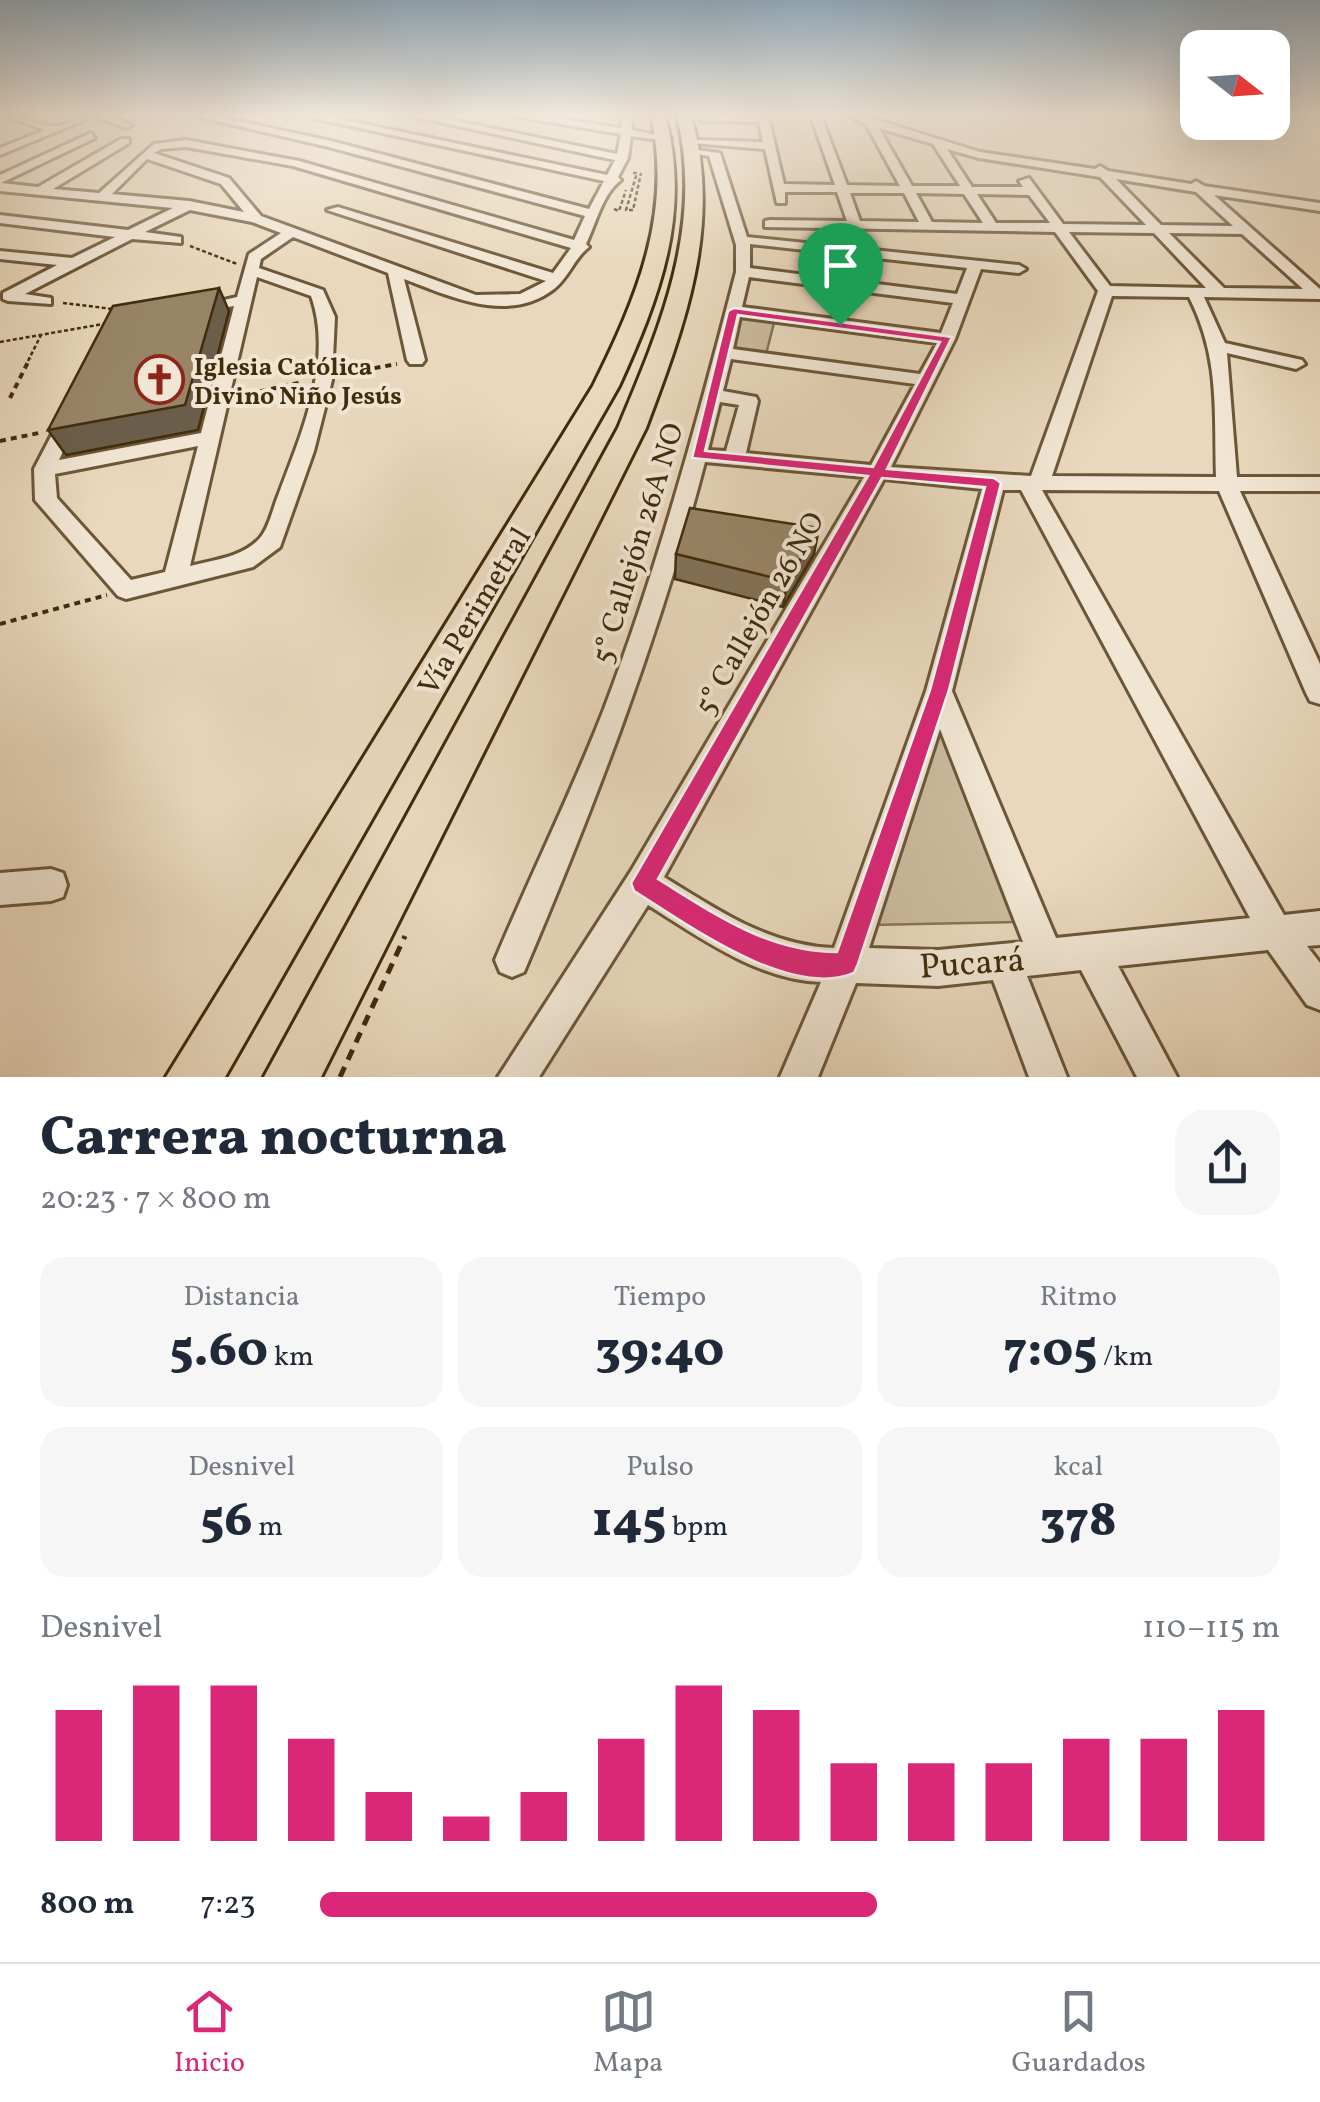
<!DOCTYPE html>
<html lang="es">
<meta charset="utf-8">
<style>
body{margin:0;font-family:Vollkorn,serif;background:#f6f6f7;color:#1f2937;height:100vh;display:flex;flex-direction:column;font-size:38px;white-space:nowrap}
*{box-sizing:border-box;margin:0}
p{font-size:32px;color:#747a83}
.icon{flex:none;width:55px;height:55px;fill:none;stroke:currentColor;stroke-width:2;stroke-linecap:round;stroke-linejoin:round}
.map{position:relative;height:1077px;overflow:hidden}
.drawer{display:flex;flex-direction:column;background:#fff;flex:1}
.drawer>*{flex:none}
.needle{width:65px;rotate:107deg}
.tools{position:absolute;left:1180px;top:30px;display:grid;gap:20px}
.tools a{display:grid;place-items:center;width:110px;height:110px;border-radius:20px;background:#fff;box-shadow:0 10px 40px #0002;font-size:50px}
.pin{position:absolute;display:grid;place-items:center;width:85px;height:85px;color:#fff;margin:-102px -42px;border-radius:50% 50% 50% 0;rotate:-45deg;box-shadow:0 0 10px #0007}
.pin .icon{rotate:45deg}
.round{display:grid;place-items:center;flex:none;width:105px;height:105px;border-radius:30px;background:#f6f6f7}
.head{display:flex;align-items:center;justify-content:space-between;height:170px;padding:0 40px}
h1{font-size:55px;font-weight:800;line-height:75px}
.metrics{display:grid;grid-template-columns:repeat(3,1fr);gap:15px;height:170px;padding:10px 40px}
.metrics div{display:grid;align-content:center;border-radius:25px;background:#f6f6f7;text-align:center}
.metrics b{font-size:50px;font-weight:800}
.metrics small{font-size:28px;font-weight:400}
.metrics p{font-size:28px}
.chart{height:280px;padding:20px 40px}
.chart p{display:flex;justify-content:space-between}
.chart svg{width:100%;height:180px;margin-top:10px;stroke:#db2777;stroke-width:6}
ul{padding:0 40px;list-style:none;font-size:32px}
li{display:grid;grid-template-columns:160px 120px 1fr;align-items:center;height:75px}
li i{height:25px;border-radius:12px;background:#db2777}
.dock{display:flex;justify-content:space-around;align-items:center;height:140px;border-top:2px solid #e0e1e3;background:#fff;font-size:28px;color:#747a83}
.dock a{display:grid;justify-items:center;gap:5px}
.dock .on{color:#db2777}
.map>svg:first-child{display:block}
.green{fill:#ccbb9f;stroke:#867455;stroke-width:2.5}
.lines{fill:none;stroke-linecap:round;stroke-linejoin:round}
.minor-casing{stroke:#6b5738;stroke-width:6}
.highway-casing{stroke:#412c0b;stroke-width:6}
.path-far2{stroke:#412c0b;stroke-width:2.5;stroke-dasharray:4 2.5;stroke-linecap:butt}
.path-far1{stroke:#412c0b;stroke-width:4;stroke-dasharray:6 5;stroke-linecap:butt}
.path{stroke:#412c0b;stroke-width:5;stroke-dasharray:11 8;stroke-linecap:butt}
.minor{fill:#f1e6d4;fill-rule:evenodd}
.highway{fill:#e9d8bd;fill-rule:evenodd}
.wall{fill:#837259;stroke:#412c0b;stroke-width:2.5}
.shaded-wall{fill:#6a5d49;stroke:#412c0b;stroke-width:2.5}
.building{fill:#988568;stroke:#412c0b;stroke-width:2.5}
.route{fill:#db2777;stroke:#fff;stroke-width:2.5;fill-rule:evenodd}
.labels{text-anchor:middle;stroke-width:8;stroke-linejoin:round;paint-order:stroke}
.far-poi-label{font-size:25px;font-weight:bold;fill:#412c0b;stroke:#f1e6d4;text-anchor:start}
.street-label{font-size:30px;fill:#412c0b;stroke:#f1e6d4}
.near-street-label{font-size:35px;fill:#412c0b;stroke:#f1e6d4}
</style>
<div class="map">
<svg width="1320" height="1077" viewBox="0 0 1320 1077">
<rect width="100%" height="100%" fill="#e9d8bd"/>
<filter id="stains"><feTurbulence type="fractalNoise" baseFrequency=".002" numOctaves="4"/><feColorMatrix values="0 0 0 0 .2 0 0 0 0 .09 0 0 0 0 .02 0 0 0 .5 -.17"/></filter>
<radialGradient id="worn" r=".72"><stop offset=".6" stop-color="#630" stop-opacity="0"/><stop offset="1" stop-color="#630" stop-opacity=".3"/></radialGradient>
<path class="green" d="M742,314l33,5 -9,35 -34,-5z
M940,709l81,213 -150,3z"/>
<g class="lines">
<defs>
<path id="minor" d="M7,116c16,0 33,11 48,10 13,0 24,-10 39,-10l-94,39v-7l45,-18z
M95,116h16l20,9 -5,3z
M195,116h21l115,25 258,68 15,-28 -299,-65h21l281,59 8,-15 -204,-44h22l184,38 4,-20 -108,-18h28l80,12v-12h10l1,14 39,8 -5,3 -35,-5 -3,22 -10,19 3,3c-18,13 -25,43 -35,64l3,3c-14,10 -20,30 -35,42 -46,35 -102,8 -150,-10l21,81 -3,4h-12l-3,-4 -19,-87 -95,-36 -32,22 -2,9 64,22 12,27 -3,63 -18,71 -34,96 -27,20 -127,32 -8,-3 -83,-96 -1,-31 27,-52 9,-6 9,6 -20,43 142,-27 33,-127 -37,7 -8,-5 48,-11 12,-43 32,-21 -29,-11 -62,-12 -45,22 36,5v6l-49,-4 -107,55 26,4v6l-43,-3 -5,-2v-6l54,-28 -57,-6v-8l72,7 43,-21 -115,-14v-8l128,15 45,-22 -173,-17v-16l91,-42 4,5 -94,45 37,4 83,-48h8v4l-76,46 46,4 55,-49 32,-4 113,21 275,79 11,-24 -256,-69zM186,147l107,19 278,82 -18,25 -215,-66 -11,3 219,71 -26,13 -44,1 -215,-79 -32,-38 -75,-25 7,-4zM147,159l74,25 23,28 -55,-11 -77,-7zM257,277l54,19c23,65 -10,138 -33,200 -5,12 -9,32 -18,42 -17,19 -46,22 -70,28zM198,446l-33,126 -34,8 -74,-82 -2,-24z
M698,116h70l16,68 51,1 -24,-69h10l26,69 53,1 -34,-62 -19,-8h17l116,36 115,17 5,-3 8,5 83,13 5,-3 8,5 116,17v8l-106,-16 106,94v10l-116,-2 21,46 77,17 3,4 -9,5 -69,-16 10,124h83v14h-80l80,173v40l-10,-3 -4,-8 -87,-202 -177,-1 242,425 36,-4v34l-13,1 13,17v47l-13,-5 -39,-55 -150,16 59,111h-40l-56,-107 -54,6 40,101h-38l-36,-97 -55,6 -82,-3 -38,94h-38l41,-95c-63,-2 -122,-45 -173,-77l-109,172h-41l133,-206 233,-394 -159,-15c-46,176 -110,343 -181,510l-12,5 -12,-5 -5,-12c35,-84 76,-166 109,-251 54,-142 94,-290 132,-437v-27l-27,-89 -20,-3v-4l31,4 27,84 272,28 7,4 -7,4 -38,-4 -26,70 -64,128 140,9 67,-185 -43,-59 -290,-5v-6l5,-1 77,1 -10,-29h-52v11h-8l-12,-54 -72,-6 5,-3 65,2 -4,-20 -57,-1zM879,128l54,16 27,42h-48zM947,149l32,9 121,19 46,48 -83,-1 -34,-46 -10,3 4,6h-51zM1116,179l80,13 37,34 -72,-1zM850,193h54l15,29 -59,-1zM916,193l48,1 19,29 -51,-1zM977,194l52,1 21,28h-54zM1069,232l85,1 52,55 -96,-2zM1169,233l73,1 61,55 -79,-1zM750,244l217,24 -10,26 -207,-26zM749,277l204,26 -12,30 -199,-26zM1112,296l77,1c31,61 25,113 27,180l-164,-1zM740,317l197,26 -17,31 -187,-25zM731,359l184,25 -44,81 -125,-12 12,-52 -2,-4 -33,-6zM720,402l19,3 -13,46 -18,-1zM884,479l98,10 -56,202 -92,257c-65,-2 -116,-38 -170,-71zM1003,490h18l229,428 -194,20 -104,-247zM940,729l83,213 -85,8 -69,-2z
M1231,122h13l4,4 -5,3z
M51,869l12,4 4,12 -4,12 -12,4 -51,4v-32z"/>
<path id="highway" d="M651,116h14c27,97 -6,182 -46,270l-394,691h-59l427,-691c43,-87 80,-172 58,-270z
M677,116h14c32,108 -7,211 -45,312l-325,649h-57l354,-649c42,-100 86,-202 59,-312z"/>
</defs>
<use href="#minor" class="minor-casing"/>
<use href="#highway" class="highway-casing"/>
<path class="path-far2" d="M633,173h4l-11,37h7l8,-37
M614,209l5,2 7,-21
M190,246l47,18
M63,303l50,6
M0,342l109,-19
M28,361l13,-26"/>
<path class="path-far1" d="M342,374l55,-10
M239,396l64,-14
M10,398l20,-40
M0,441l39,-8
M0,624l107,-29"/>
<path class="path" d="M340,1077l65,-141"/>
<use href="#minor" class="minor"/>
<use href="#highway" class="highway"/>
</g>
<path class="wall" d="M676,554h138l-31,53 -108,-28z"/>
<path class="shaded-wall" d="M219,288l10,23 -31,119 -132,25 -18,-25z
M819,528l-5,26 -31,53 4,-26z"/>
<path class="building" d="M219,288l-34,117 -137,25 65,-124z
M690,508l129,20 -32,53 -111,-27z"/>
<linearGradient id="sky" x2="0" y2="1"><stop stop-color="#91abbe"/><stop offset="0.43" stop-color="#f5ede1"/><stop offset="1" stop-color="#f5ede1" stop-opacity="0"/></linearGradient>
<rect width="1320" height="267" fill="url(#sky)"/>
<path class="route" d="M734,308l218,29 -65,132 107,9 7,5 -52,207 -91,274 -4,9c-64,27 -167,-49 -220,-82l-3,-8 237,-407 -176,-18 36,-147zM738,315l202,27 -67,125 -168,-16zM882,478l103,9 -55,203 -93,262c-69,0 -122,-38 -179,-73z"/>
<defs>
<symbol id="church-ring" viewBox="-11 -11 22 22"><circle r="9.5" fill="#f1e6d4" stroke="#8f2418" stroke-width="1.5"/><path d="M-1.2-6h2.4v3.5h3.3v2.4h-3.3V6h-2.4V-.1h-3.3v-2.4h3.3Z" fill="#8f2418"/></symbol>
</defs>
<g fill-rule="evenodd">
<use href="#church-ring" x="132" y="352" width="55" height="55"/>
</g>
<g class="labels">
<g class="far-poi-label">
<text x="194" y="375">Iglesia Católica<tspan x="194" dy="29">Divino Niño Jesús</tspan></text>
</g>
<g class="street-label">
<text transform="translate(637 543) rotate(-73)" y="10">5° Callejón 26A NO</text>
<text transform="translate(474 611) rotate(-59)" y="10">Vía Perimetral</text>
<text transform="translate(759 613) rotate(-60)" y="10">5° Callejón 26 NO</text>
</g>
<g class="near-street-label">
<text transform="translate(972 962) rotate(-4)" y="12">Pucará</text>
</g>
</g>
<rect width="100%" height="100%" filter="url(#stains)"/>
<rect width="100%" height="100%" fill="url(#worn)"/>
</svg>
<div class="tools">
<a><svg class="needle" viewBox="-14 -14 28 28"><path d="M0-13l5 13h-10z" fill="#e53935"/><path d="M0 13l5-13h-10z" fill="#747a83"/></svg></a>
</div>
<div class="pin" style="left:840px;top:325px;background:#1e9e55"><svg class="icon" aria-label="arrive" viewBox="0 0 24 24"><path d="M6 21V4h12l-3 4 3 4H6"/></svg></div>
</div>
<section class="drawer">
<div class="head"><div><h1>Carrera nocturna</h1><p>20:23 · 7 × 800 m</p></div><a class="round"><svg class="icon" aria-label="share" viewBox="0 0 24 24"><path d="M12 15V3M7 8l5-5 5 5M5 13v7h14v-7"/></svg></a></div>
<div class="metrics">
<div><p>Distancia</p><b>5.60<small> km</small></b></div>
<div><p>Tiempo</p><b>39:40</b></div>
<div><p>Ritmo</p><b>7:05<small> /km</small></b></div>
</div>
<div class="metrics">
<div><p>Desnivel</p><b>56<small> m</small></b></div>
<div><p>Pulso</p><b>145<small> bpm</small></b></div>
<div><p>kcal</p><b>378</b></div>
</div>
<div class="chart"><p><span>Desnivel</span>110–115 m</p>
<svg viewBox="0 0 160 44" preserveAspectRatio="none"><path d="M5 44V12M15 44V6M25 44V6M35 44V19M45 44V32M55 44V38M65 44V32M75 44V19M85 44V6M95 44V12M105 44V25M115 44V25M125 44V25M135 44V19M145 44V19M155 44V12"/></svg>
</div>
<ul>
<li><b>800 m</b>7:23<i style="width:58%"></i></li>
</ul>
</section>
<nav class="dock">
<a class="on"><svg class="icon" aria-label="home" viewBox="0 0 24 24"><path d="M3 11l9-7 9 7M6 9v11h12V9"/></svg>Inicio</a>
<a><svg class="icon" aria-label="map" viewBox="0 0 24 24"><path d="M3 6l6-2 6 2 6-2v14l-6 2-6-2-6 2zM9 4v14M15 6v14"/></svg>Mapa</a>
<a><svg class="icon" aria-label="saved" viewBox="0 0 24 24"><path d="M7 4h10v16l-5-4-5 4z"/></svg>Guardados</a>
</nav>
